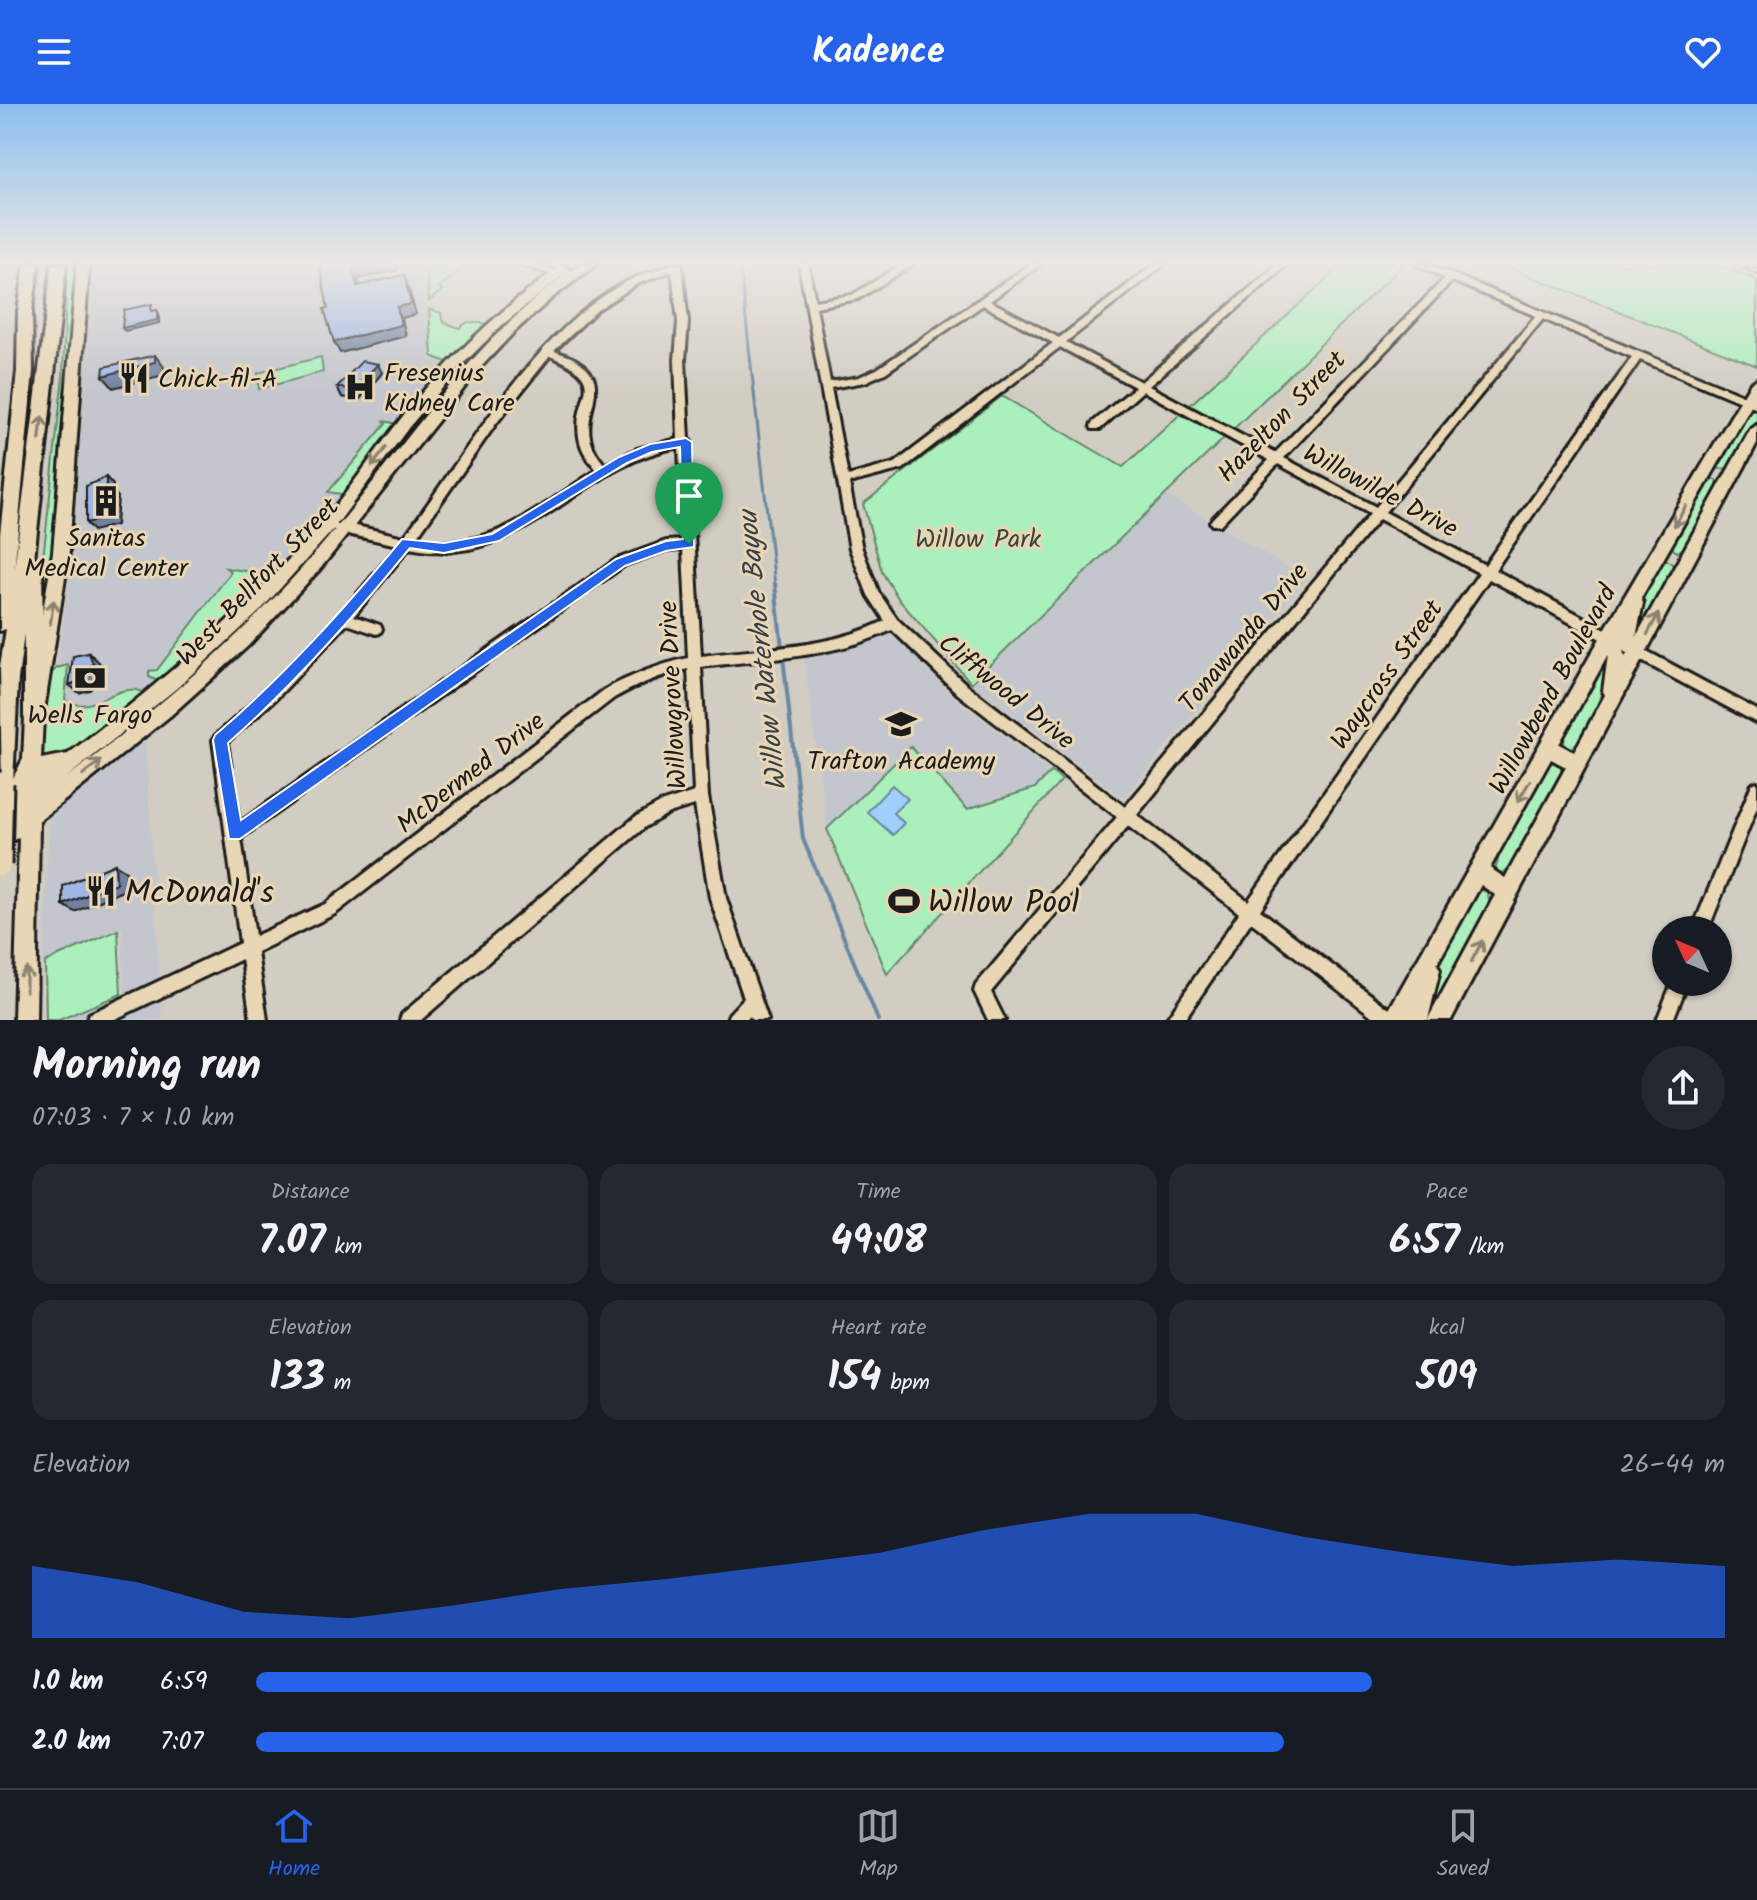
<!DOCTYPE html>
<meta charset="utf-8">
<style>
body{margin:0;font-family:Kalam,sans-serif;background:#242831;color:#f1f3f6;height:100vh;display:flex;flex-direction:column;font-size:30px;white-space:nowrap}
*{box-sizing:border-box;margin:0}
p{font-size:26px;color:#9ea1a6}
.icon{flex:none;width:44px;height:44px;fill:none;stroke:currentColor;stroke-width:2;stroke-linecap:round;stroke-linejoin:round}
.map{position:relative;height:916px;overflow:hidden}
.details{display:flex;flex-direction:column;background:#171b24;flex:1}
.details>*{flex:none}
.needle{width:52px;rotate:314deg}
.controls{position:absolute;left:1652px;top:812px;display:grid;gap:16px}
.controls a{display:grid;place-items:center;width:80px;height:80px;border-radius:50%;background:#171b24;box-shadow:0 2px 6px #0004;font-size:40px}
.pin{position:absolute;display:grid;place-items:center;width:68px;height:68px;color:#fff;margin:-82px -34px;border-radius:50% 50% 50% 0;rotate:-45deg;box-shadow:0 0 8px #0007}
.pin .icon{rotate:45deg}
.round{display:grid;place-items:center;flex:none;width:84px;height:84px;border-radius:42px;background:#242831}
.headline{display:flex;align-items:center;justify-content:space-between;height:136px;padding:0 32px}
h1{font-size:44px;font-weight:800;line-height:60px}
.metrics{display:grid;grid-template-columns:repeat(3,1fr);gap:12px;height:136px;padding:8px 32px}
.metrics div{display:grid;align-content:center;border-radius:20px;background:#242831;text-align:center}
.metrics b{font-size:40px;font-weight:800}
.metrics small{font-size:22px;font-weight:400}
.metrics p{font-size:22px}
.chart{height:224px;padding:16px 32px}
.chart p{display:flex;justify-content:space-between}
.chart svg{width:100%;height:144px;margin-top:8px;fill:#2563eb;opacity:.7}
ul{padding:0 32px;list-style:none;font-size:26px}
li{display:grid;grid-template-columns:128px 96px 1fr;align-items:center;height:60px}
li i{height:20px;border-radius:10px;background:#2563eb}
header{display:flex;justify-content:space-between;align-items:center;height:104px;padding:0 32px;background:#2563eb;color:#fff;font-size:36px;font-weight:800}
.tabs{display:flex;justify-content:space-around;align-items:center;height:112px;border-top:2px solid #363941;background:#171b24;font-size:22px;color:#9ea1a6}
.tabs a{display:grid;justify-items:center;gap:4px}
.tabs .current{color:#2563eb}
.map>svg:first-child{display:block}
.built{fill:#c3c6cd}
.green{fill:#abf0bc;stroke:#64866c;stroke-width:2}
.water{fill:#a0cffc;stroke:#6b87a2;stroke-width:2}
.lines{fill:none;stroke-linecap:round;stroke-linejoin:round}
.stream-far1{stroke:#6b87a2;stroke-width:3}
.stream{stroke:#6b87a2;stroke-width:4}
.minor-casing{stroke:#1c1c1c;stroke-width:6}
.major-casing{stroke:#1c1c1c;stroke-width:6}
.highway-casing{stroke:#1c1c1c;stroke-width:6}
.minor{fill:#e8d6b4;fill-rule:evenodd}
.major{fill:#e8d6b4;fill-rule:evenodd}
.highway{fill:#e8d6b4;fill-rule:evenodd}
.rail-casing{stroke:#1c1c1c;stroke-width:6}
.rail{stroke:#e8d6b4;stroke-width:3;stroke-dasharray:8;stroke-linecap:butt}
.highway-bridge-casing{stroke:#1c1c1c;stroke-width:27;stroke-linecap:butt}
.highway-bridge{stroke:#e8d6b4;stroke-width:21}
.wall{fill:#8a9dc5;stroke:#1c1c1c;stroke-width:2}
.shaded-wall{fill:#7080a0;stroke:#1c1c1c;stroke-width:2}
.building{fill:#a0b7e5;stroke:#1c1c1c;stroke-width:2}
.oneway{stroke:#8c8270}
.route{fill:#2563eb;stroke:#fff;stroke-width:2;fill-rule:evenodd}
.labels{text-anchor:middle;stroke-width:6;stroke-linejoin:round;paint-order:stroke}
.poi-label{font-size:26px;fill:#1c1c1c;stroke:#e8d6b4}
.street-label{font-size:26px;fill:#1c1c1c;stroke:#e8d6b4}
.park-label{font-size:26px;fill:#39463c;stroke:#e8d6b4}
.water-label{font-size:28px;font-style:italic;fill:#364049;stroke:#e8d6b4}
.near-poi-label{font-size:32px;fill:#1c1c1c;stroke:#e8d6b4;text-anchor:start}
</style>
<header><svg class="icon" aria-label="menu" viewBox="0 0 24 24"><path d="M4 6h16M4 12h16M4 18h16"/></svg>Kadence<svg class="icon" aria-label="heart" viewBox="0 0 24 24"><path d="M12 20l-8-8c-3-5 5-10 8-4 3-6 11-1 8 4z"/></svg></header>
<div class="map">
<svg width="1757" height="916" viewBox="0 0 1757 916">
<rect width="100%" height="100%" fill="#d2cdc3"/>
<filter id="ink" filterUnits="userSpaceOnUse"><feTurbulence type="fractalNoise" baseFrequency=".0125" numOctaves="2"/><feDisplacementMap in="SourceGraphic" scale="16" xChannelSelector="R" yChannelSelector="G"/><feConvolveMatrix kernelMatrix="1 2 1 2 8 2 1 2 1" color-interpolation-filters="sRGB"/></filter>
<g filter="url(#ink)">
<path class="built" d="M93,160h331l7,93 17,6 -51,60 -81,107 -46,50 -108,101 -43,34 -72,32 25,-193z
M1166,391l141,84 -182,217h-5l-149,-113z
M889,528l69,69 93,71 -16,16 -68,22 -56,-62 -84,81 -23,-172 61,-14z
M145,632l17,284h-98l60,-27 -2,-64 -79,34 6,-149z"/>
<path class="green" d="M67,160h9l-20,268 -14,110v-74l21,-192z
M426,160h42l-1,5 -4,-1 -24,19 3,3 -13,11z
M1343,160h61l-433,419 -71,-82 -18,-29 -19,-68 139,-108 121,71z
M1500,160h215l42,16v86z
M429,205l12,4 1,8 17,7 9,-6 22,2 -41,39 -17,-7z
M321,253l2,15 -64,17 -1,-16z
M1753,305l4,3v8l-26,48 -14,1 -2,-7 31,-52z
M384,317l14,3 -50,71 -20,-3 58,-68z
M1712,375l5,1 1,10 -32,57 -9,5 -4,-3v-12l30,-55z
M1667,456l5,3 2,11 -38,67 -6,-3c7,-25 13,-65 37,-78z
M226,464l51,8 -117,106 -11,-5v-6l8,-1 74,-98z
M1608,551l5,2c-9,26 -21,77 -43,92l-6,-4 1,-13z
M68,561l-3,35c29,18 53,-23 81,-6l-73,61 -29,4 -4,-10 7,-72 10,-9z
M911,643l56,62 68,-21 16,-16 11,8 -175,194 -60,-145z
M1556,657l5,3v13l-51,90 -11,8 -4,-4 7,-26 45,-79z
M1482,786l5,2 4,14 -61,114 -6,-2c13,-41 22,-100 58,-128z
M118,826l3,64 -62,26h-13l-1,-58z"/>
<path class="water" d="M892,681l16,14 -15,14 11,10 -11,12 -26,-23z"/>
<g class="lines">
<path class="stream-far1" d="M740,160l35,322"/>
<path class="stream" d="M775,480l7,64
M783,552l20,183 75,181"/>
<defs>
<path id="minor" d="M518,160h15l30,9 -14,-9c13,0 18,1 27,12l-2,2 -9,1z
M672,160h9l1,2 6,56 -3,38 4,79 2,3 -2,3 12,211c63,-8 125,-7 184,-35l-17,-26 -18,-46 -51,-285h9l7,37 37,-6 51,-31h11l-56,35 -42,8 14,75 29,-5 18,-8 154,-105h10l-51,37 69,37 96,-74h10l-99,78 75,40 137,-118h10l-139,122 126,67 170,-175 -30,-14h13l329,137v8l-117,-49 -145,210 262,140v13l-268,-144 -229,331 136,104 2,6h-21l-126,-98 -67,98h-18l73,-107 -111,-87 -137,166 14,28h-17l-14,-29 2,-6 141,-168 -159,-123 -66,-64c-63,29 -124,28 -191,37l7,129 18,102 42,122h-16l-2,-4 -4,4h-19l2,-6 15,-16 -34,-100 -15,-93 -26,8 -24,14 -224,193h-21l2,-6 233,-197 25,-14 34,-11 -6,-123c-27,6 -50,15 -74,29l-279,216 -78,38 10,68h-16l-9,-61 -129,61h-26l2,-6 151,-71 -27,-203 2,-4c68,-58 128,-122 183,-191l-61,-13 -6,-4 2,-3h19l52,12c56,-75 112,-174 187,-232 12,-9 27,-19 41,-26 13,-6 28,-9 40,-15zM672,167l6,51 -3,38 3,79 -41,10 -32,16c-7,-9 -13,-16 -15,-28 -6,-28 22,-55 -12,-76 -7,-5 -16,-7 -24,-10l43,-41 40,-26zM1452,177l84,35 -160,191 -92,-49zM983,201l70,38 -158,120 -47,13 -17,-88 34,-6 20,-9zM1543,215l89,38 -147,208 -100,-53zM1060,243l75,40 -43,36 -1,3 1,3h8l43,-38 126,69 -57,59 -2,3 2,3h8l58,-61 92,50 -245,293 -157,-121 -71,-67 -18,-26 -17,-44 -13,-66 54,-14zM550,252c63,26 22,38 29,81 2,14 9,22 18,33 -61,38 -105,83 -182,70l80,-115zM679,343l4,93 -17,1 -49,18 -378,264 -12,-81 49,-43 71,-75 29,10 4,-1 2,-4 -2,-4 -26,-9 55,-68c117,24 166,-83 270,-101zM1379,415l100,54 -231,328 -111,-86zM683,445l5,109c-30,7 -57,17 -84,32l-279,214 -70,32 -14,-98 384,-273 42,-15z
M1757,678v25l-49,123h-16l58,-141 2,-5z
M1672,878h16l-15,38h-16z"/>
<path id="major" d="M77,160h12l-20,288 -26,165 -2,42 27,-5c90,-69 176,-142 251,-228 28,-32 51,-68 77,-101 46,-60 99,-112 161,-156l4,-1 6,4 -66,54 -39,39 -53,62 -77,104 -73,81 -81,75 -113,92c87,-66 172,-137 244,-219 63,-71 115,-151 182,-220 16,-16 75,-72 94,-76 4,-1 8,0 12,0l-44,33 -38,34 -35,37 -160,201 -72,77 -78,70 -131,105 -3,199h-22l5,-183 -19,11v-21l3,-2 -3,1v-36l11,-8 12,-23 2,-42 28,-165z
M1757,275v17l-116,202 2,5 -7,34 114,-207 7,-5v18l-306,577h-68l220,-387 147,-249zM1619,533l9,16 -3,4 -7,-19zM1608,551l-5,36 2,4 -31,57 -15,-8zM1551,655l15,8 -61,111 -15,-10zM1481,781l14,10 -67,124 12,-49 -3,-6z"/>
<path id="highway" d="M25,160h14l-7,47 1,60 -19,201 38,-308h14l-32,295 8,7 2,151 -3,6 -7,3 -7,-3 -3,-6v-83l-6,45 -5,104 -3,7 -8,3 -2,-127 6,-37 -6,2v-97l17,-163 1,-60z"/>
</defs>
<use href="#minor" class="minor-casing"/>
<use href="#major" class="major-casing"/>
<use href="#highway" class="highway-casing"/>
<use href="#minor" class="minor"/>
<use href="#major" class="major"/>
<use href="#highway" class="highway"/>
<defs>
<path id="rail" d="M1736,160l21,8"/>
</defs>
<use href="#rail" class="rail-casing"/>
<use href="#rail" class="rail"/>
<defs>
<path id="highway-bridge" d="M0,761l2,-82"/>
</defs>
<use href="#highway-bridge" class="highway-bridge-casing"/>
<use href="#highway-bridge" class="highway-bridge"/>
</g>
<path class="wall" d="M382,269l-23,27 -17,-3 -5,-10z"/>
<path class="shaded-wall" d="M371,160h26l1,6 -40,9 4,18 -5,-11 -4,-18z
M404,171l4,11 8,28 -14,4 4,18 -66,17 -6,-11 63,-35z
M157,206l2,3v10l-34,8 -3,-3z
M155,251l9,12v8l-51,13 -10,-12z
M378,260l4,9 -23,27 -6,-10z
M106,373l7,8v6l5,6 -2,28 -23,6 -7,-8z
M89,549l10,9 4,10 -13,18 -11,3 -10,-8z
M115,760l11,7 1,18 -52,23 -12,-7z"/>
<path class="building" d="M319,160h52l-18,4 4,18 47,-11 7,29 -14,3 4,18 -67,17 -10,-33 4,-1z
M152,200l-1,7 6,-1v10l-35,8 2,-18z
M155,251v7l-52,14 1,-9z
M362,257l16,3 -25,26 -16,-3z
M106,373v13l5,-2 -3,29 -22,6v-37z
M89,549l4,11 -13,17 -11,4 4,-29z
M115,760l1,19 -53,22v-19z"/>
<defs><path id="oneway-shaft" d="M-6 0H5M1.5-3L5.5 0L1.5 3" fill="none" stroke-width="1.6" stroke-linecap="round" stroke-linejoin="round" transform="scale(2)"/></defs>
<g class="oneway">
<use href="#oneway-shaft" transform="translate(41 324) rotate(-84)"/>
<use href="#oneway-shaft" transform="translate(379 353) rotate(127)"/>
<use href="#oneway-shaft" transform="translate(1680 412) rotate(120)"/>
<use href="#oneway-shaft" transform="translate(52 508) rotate(-82)"/>
<use href="#oneway-shaft" transform="translate(1653 520) rotate(-62)"/>
<use href="#oneway-shaft" transform="translate(92 664) rotate(-39)"/>
<use href="#oneway-shaft" transform="translate(1524 687) rotate(120)"/>
<use href="#oneway-shaft" transform="translate(1477 847) rotate(-62)"/>
<use href="#oneway-shaft" transform="translate(26 875) rotate(-89)"/>
</g>
</g>
<linearGradient id="sky" x2="0" y2="1"><stop stop-color="#8bbff0"/><stop offset="0.55" stop-color="#ebe8e4"/><stop offset="1" stop-color="#ebe8e4" stop-opacity="0"/></linearGradient>
<rect width="1757" height="289" fill="url(#sky)"/>
<path class="route" d="M686,334l6,4 2,105 -28,4 -41,15 -385,273h-11l-16,-99 2,-5c69,-59 129,-126 187,-196l42,4 48,-9 127,-77 31,-13zM680,343l3,92 -17,2 -50,18 -375,261 -13,-77c67,-59 126,-126 182,-195l34,5 55,-12 128,-78 25,-11z"/>
<defs>
<symbol id="restaurant-bare" viewBox="-9 -9 18 18"><path d="M-5-6h1v4h1v-4h1v4h1v-4h1v5L-1.5 .5V6h-2V.5L-5-1ZM5-6V6H3V1.5H1.5Q1.5-4 5-6Z" fill="#1c1c1c" stroke="#e8d6b4" stroke-width="2.5" paint-order="stroke"/></symbol>
<symbol id="hospital-bare" viewBox="-9 -9 18 18"><path d="M-5-5h3v3.5h4V-5h3V5h-3V1.5h-4V5h-3Z" fill="#1c1c1c" stroke="#e8d6b4" stroke-width="2.5" paint-order="stroke"/></symbol>
<symbol id="building-bare" viewBox="-9 -9 18 18"><path d="M-4-6H4V6H1V3H-1V6H-4ZM-2.5-4.3h1.7v1.8h-1.7ZM.8-4.3h1.7v1.8H.8ZM-2.5-1h1.7V.8h-1.7ZM.8-1h1.7V.8H.8Z" fill="#1c1c1c" stroke="#e8d6b4" stroke-width="2.5" paint-order="stroke"/></symbol>
<symbol id="bank-bare" viewBox="-9 -9 18 18"><path d="M-6-4H6V4H-6ZM0-2.3a2.3 2.3 0 1 0 0 4.6a2.3 2.3 0 1 0 0-4.6Z" fill="#1c1c1c" stroke="#e8d6b4" stroke-width="2.5" paint-order="stroke"/></symbol>
<symbol id="school-bare" viewBox="-9 -9 18 18"><path d="M0-5L7-2L0 1L-7-2ZM-4 1L0 2.5L4 1V4Q0 6-4 4Z" fill="#1c1c1c" stroke="#e8d6b4" stroke-width="2.5" paint-order="stroke"/></symbol>
<symbol id="stadium-bare" viewBox="-9 -9 18 18"><path d="M0-5a6.5 5 0 1 0 0 10a6.5 5 0 1 0 0-10ZM-3.5-1.8h7v3.6h-7Z" fill="#1c1c1c" stroke="#e8d6b4" stroke-width="2.5" paint-order="stroke"/></symbol>
</defs>
<g fill-rule="evenodd">
<use href="#restaurant-bare" x="112" y="252" width="44" height="44"/>
<use href="#hospital-bare" x="338" y="261" width="44" height="44"/>
<use href="#building-bare" x="84" y="375" width="44" height="44"/>
<use href="#bank-bare" x="68" y="552" width="44" height="44"/>
<use href="#school-bare" x="879" y="598" width="44" height="44"/>
<use href="#restaurant-bare" x="79" y="765" width="44" height="44"/>
<use href="#stadium-bare" x="882" y="775" width="44" height="44"/>
</g>
<g class="labels">
<g class="poi-label">
<text x="384" y="277" text-anchor="start">Fresenius<tspan x="384" dy="30">Kidney Care</tspan></text>
<text x="158" y="283" text-anchor="start">Chick-fil-A</text>
<text x="106" y="442">Sanitas<tspan x="106" dy="30">Medical Center</tspan></text>
<text x="90" y="619">Wells Fargo</text>
<text x="901" y="665">Trafton Academy</text>
</g>
<g class="street-label">
<text transform="translate(1281 312) rotate(-46)" y="9">Hazelton Street</text>
<text transform="translate(1381 386) rotate(28)" y="9">Willowilde Drive</text>
<text transform="translate(257 477) rotate(-46)" y="9">West Bellfort Street</text>
<text transform="translate(1243 533) rotate(-50)" y="9">Tonawanda Drive</text>
<text transform="translate(1386 570) rotate(-55)" y="9">Waycross Street</text>
<text transform="translate(1552 585) rotate(-61)" y="9">Willowbend Boulevard</text>
<text transform="translate(1007 587) rotate(39)" y="9">Cliffwood Drive</text>
<text transform="translate(672 591) rotate(-93)" y="9">Willowgrove Drive</text>
<text transform="translate(470 668) rotate(-38)" y="9">McDermed Drive</text>
</g>
<g class="park-label">
<text x="978" y="443">Willow Park</text>
</g>
<g class="water-label">
<text transform="translate(761 547) rotate(-96)" y="10">Willow Waterhole Bayou</text>
</g>
<g class="near-poi-label">
<text x="125" y="798">McDonald's</text>
<text x="928" y="808">Willow Pool</text>
</g>
</g>
</svg>
<div class="controls">
<a><svg class="needle" viewBox="-14 -14 28 28"><path d="M0-13l5 13h-10z" fill="#e53935"/><path d="M0 13l5-13h-10z" fill="#9ea1a6"/></svg></a>
</div>
<div class="pin" style="left:689px;top:440px;background:#1e9e55"><svg class="icon" aria-label="arrive" viewBox="0 0 24 24"><path d="M6 21V4h12l-3 4 3 4H6"/></svg></div>
</div>
<section class="details">
<div class="headline"><div><h1>Morning run</h1><p>07:03 · 7 × 1.0 km</p></div><a class="round"><svg class="icon" aria-label="share" viewBox="0 0 24 24"><path d="M12 15V3M7 8l5-5 5 5M5 13v7h14v-7"/></svg></a></div>
<div class="metrics">
<div><p>Distance</p><b>7.07<small> km</small></b></div>
<div><p>Time</p><b>49:08</b></div>
<div><p>Pace</p><b>6:57<small> /km</small></b></div>
</div>
<div class="metrics">
<div><p>Elevation</p><b>133<small> m</small></b></div>
<div><p>Heart rate</p><b>154<small> bpm</small></b></div>
<div><p>kcal</p><b>509</b></div>
</div>
<div class="chart"><p><span>Elevation</span>26–44 m</p>
<svg viewBox="0 0 160 44" preserveAspectRatio="none"><path d="M0 44V22L10 27L20 36L30 38L40 34L50 29L60 26L70 22L80 18L90 11L100 6L110 6L120 13L130 18L140 22L150 20L160 22V44z"/></svg>
</div>
<ul>
<li><b>1.0 km</b>6:59<i style="width:76%"></i></li>
<li><b>2.0 km</b>7:07<i style="width:70%"></i></li>
</ul>
</section>
<nav class="tabs">
<a class="current"><svg class="icon" aria-label="home" viewBox="0 0 24 24"><path d="M3 11l9-7 9 7M6 9v11h12V9"/></svg>Home</a>
<a><svg class="icon" aria-label="map" viewBox="0 0 24 24"><path d="M3 6l6-2 6 2 6-2v14l-6 2-6-2-6 2zM9 4v14M15 6v14"/></svg>Map</a>
<a><svg class="icon" aria-label="saved" viewBox="0 0 24 24"><path d="M7 4h10v16l-5-4-5 4z"/></svg>Saved</a>
</nav>
